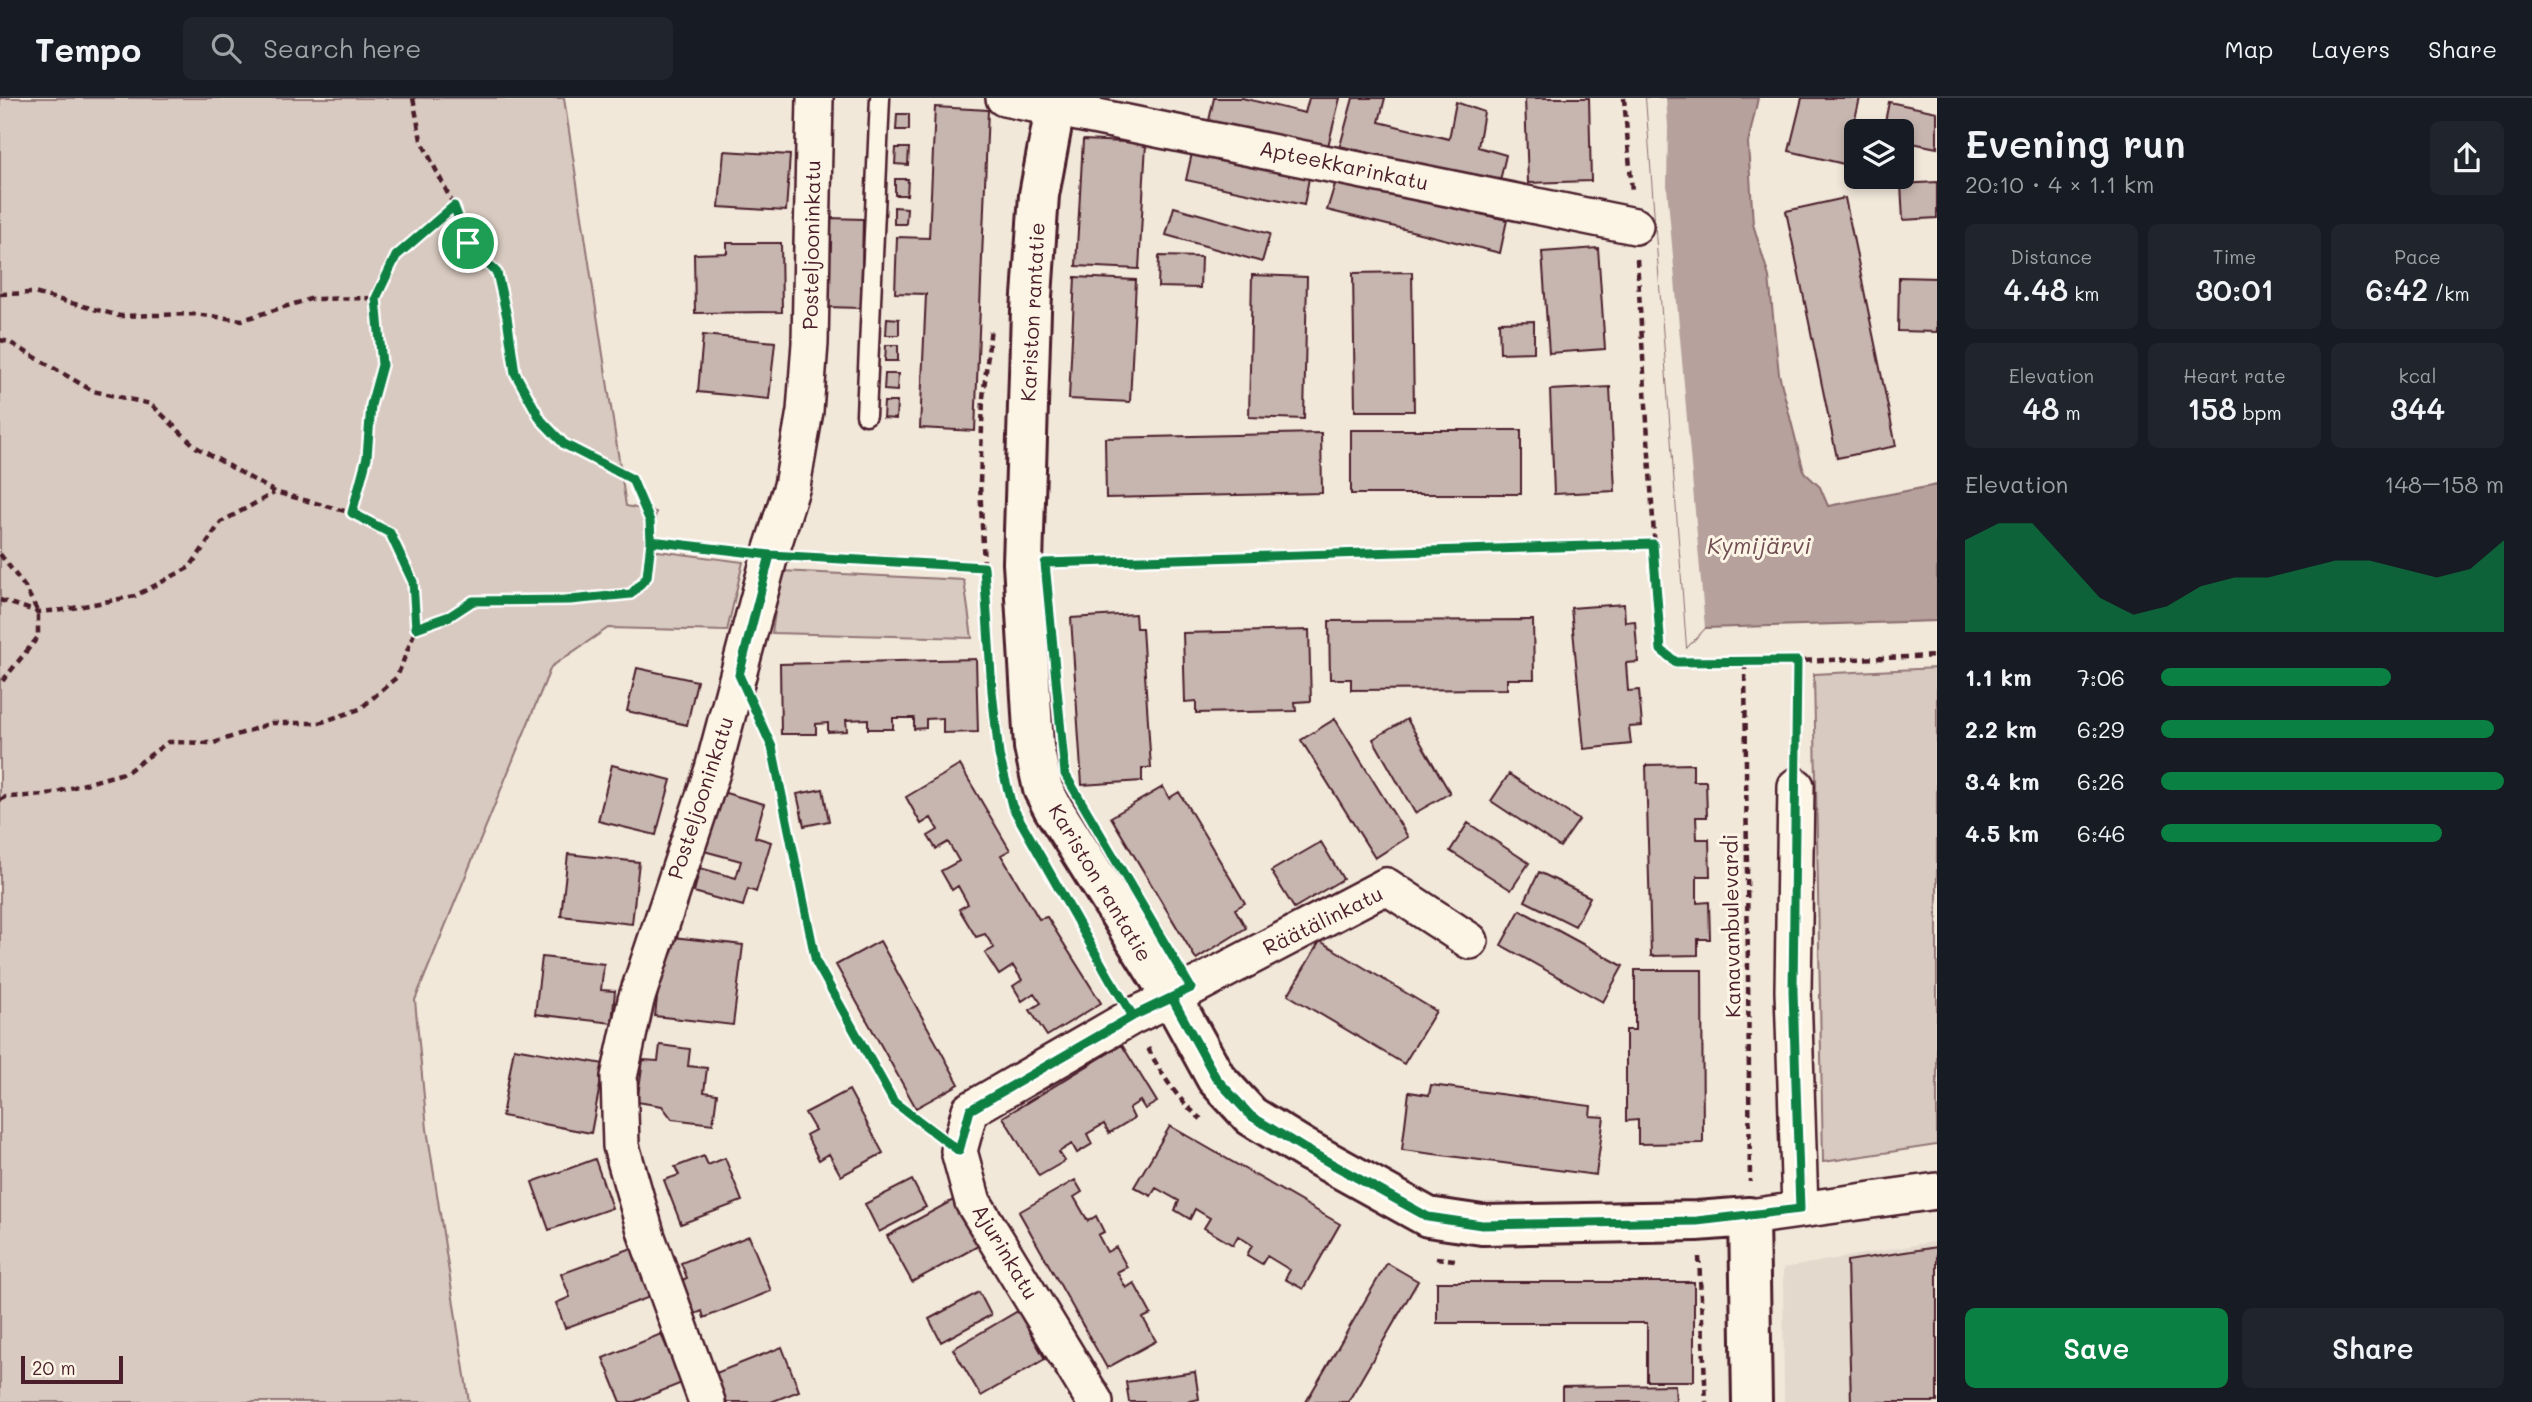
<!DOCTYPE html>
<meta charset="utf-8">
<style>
body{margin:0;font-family:Mali,sans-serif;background:#20242c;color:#f1f3f6;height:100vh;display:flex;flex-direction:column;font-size:26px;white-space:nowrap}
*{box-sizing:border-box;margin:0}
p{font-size:23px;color:#9ea1a6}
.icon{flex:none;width:38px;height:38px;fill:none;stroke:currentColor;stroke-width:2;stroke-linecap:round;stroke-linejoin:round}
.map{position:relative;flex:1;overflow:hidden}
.panel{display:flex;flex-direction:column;background:#171b24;width:595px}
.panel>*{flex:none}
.buttons{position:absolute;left:1844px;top:21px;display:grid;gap:14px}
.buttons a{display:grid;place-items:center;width:70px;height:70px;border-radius:10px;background:#171b24;box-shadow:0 4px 10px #0003;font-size:35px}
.scale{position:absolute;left:21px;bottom:18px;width:102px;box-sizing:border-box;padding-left:7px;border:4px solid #4a1f2b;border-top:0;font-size:19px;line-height:24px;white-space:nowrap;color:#4a1f2b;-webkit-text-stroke:5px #fcf5e5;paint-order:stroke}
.pin{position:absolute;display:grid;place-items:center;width:60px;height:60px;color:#fff;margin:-30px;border:4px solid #fff;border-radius:50%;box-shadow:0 2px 7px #0007}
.round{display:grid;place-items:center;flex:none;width:74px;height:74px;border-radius:10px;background:#20242c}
.summary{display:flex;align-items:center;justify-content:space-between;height:119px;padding:0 28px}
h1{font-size:38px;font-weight:600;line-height:52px}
.stats{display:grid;grid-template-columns:repeat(3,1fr);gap:10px;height:119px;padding:7px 28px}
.stats div{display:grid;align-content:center;border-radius:10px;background:#20242c;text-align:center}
.stats b{font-size:30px;font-weight:600}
.stats small{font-size:19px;font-weight:400}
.stats p{font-size:19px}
.chart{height:196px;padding:14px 28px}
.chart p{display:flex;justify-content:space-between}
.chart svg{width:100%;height:126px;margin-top:7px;fill:#0b8043;opacity:.7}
.action{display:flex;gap:14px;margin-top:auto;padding:14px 28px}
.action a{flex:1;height:80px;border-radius:10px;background:#0b8043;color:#fff;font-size:28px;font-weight:600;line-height:80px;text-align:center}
.action a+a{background:#20242c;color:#f1f3f6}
ul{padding:0 28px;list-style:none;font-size:23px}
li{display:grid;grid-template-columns:112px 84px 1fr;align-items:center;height:52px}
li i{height:18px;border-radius:9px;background:#0b8043}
header{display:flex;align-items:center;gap:42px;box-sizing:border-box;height:98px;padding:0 35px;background:#171b24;border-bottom:2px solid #363941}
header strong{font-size:33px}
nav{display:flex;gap:38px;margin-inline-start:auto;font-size:24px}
.search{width:490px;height:63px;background:#20242c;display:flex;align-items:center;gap:18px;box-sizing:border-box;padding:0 24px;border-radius:10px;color:#9ea1a6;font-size:26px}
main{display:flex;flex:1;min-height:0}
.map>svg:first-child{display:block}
.built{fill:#e4d9cd}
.green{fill:#d8cac0;stroke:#917476;stroke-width:2}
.water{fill:#b6a19c;stroke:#8b6d6f;stroke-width:2}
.pier{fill:#f1e8da}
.building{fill:#c7b6af;stroke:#4a1f2b;stroke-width:2}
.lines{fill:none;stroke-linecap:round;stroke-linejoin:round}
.service-casing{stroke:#4a1f2b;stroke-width:23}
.minor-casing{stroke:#4a1f2b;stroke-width:40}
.tertiary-casing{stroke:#4a1f2b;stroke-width:44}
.path{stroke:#4a1f2b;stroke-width:4.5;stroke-dasharray:7 5;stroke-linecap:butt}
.service{stroke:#fcf5e5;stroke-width:18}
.minor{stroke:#fcf5e5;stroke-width:35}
.tertiary{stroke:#fcf5e5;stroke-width:38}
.route-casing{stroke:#fff;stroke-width:14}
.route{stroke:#0b8043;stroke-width:9}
.labels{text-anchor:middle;stroke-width:6;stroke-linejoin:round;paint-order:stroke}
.street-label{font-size:21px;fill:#4a1f2b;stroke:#fcf5e5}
.water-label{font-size:23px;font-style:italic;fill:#704c53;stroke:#fcf5e5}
</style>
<header>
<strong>Tempo</strong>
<div class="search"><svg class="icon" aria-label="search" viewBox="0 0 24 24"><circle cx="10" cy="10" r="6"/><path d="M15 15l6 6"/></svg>Search here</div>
<nav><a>Map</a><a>Layers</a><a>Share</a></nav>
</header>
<main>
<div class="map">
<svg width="1937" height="1304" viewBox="0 0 1937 1304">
<rect width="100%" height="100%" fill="#f1e8da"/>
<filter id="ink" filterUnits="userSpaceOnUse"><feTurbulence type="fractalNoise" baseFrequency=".0143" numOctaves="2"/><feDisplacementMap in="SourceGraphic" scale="14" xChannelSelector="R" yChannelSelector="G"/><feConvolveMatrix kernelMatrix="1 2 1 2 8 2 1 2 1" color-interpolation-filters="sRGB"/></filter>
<g filter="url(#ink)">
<path class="built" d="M1937,1143v161h-153l-1,-134z"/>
<path class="green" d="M0,0h564l62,408 30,6 -6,38 93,12 -16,69 -119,-3 -57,39 -136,333 12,129 42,273h-469z
M781,473l183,9 8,58 -200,-5z
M1937,570v477l-114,17 -9,-488z"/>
<path class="water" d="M1646,0h112l-10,45 5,81 16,53 10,97 25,98 16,15 8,19 109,-21v136l-232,7 -18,19z"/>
<path class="pier" d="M1646,0h20l2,28 -1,61 38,441 -18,19z"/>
<path class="building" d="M1214,0h28l63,15 4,-15h31l-14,56 -118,-29z
M1353,0h32l-6,24 70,17 7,-37 28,10 -6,35 28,8 -7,30 -159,-39z
M1525,0h64l2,83 -63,2z
M1802,0h58l-16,66 -55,-13z
M1889,4l48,10v36l-35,-7v-10h-19z
M935,9l53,3 -13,321 -55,-3 6,-134 -31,-1 2,-56 32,1z
M897,16h12v16h-13z
M1083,42l63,3 -7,126 -63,-3z
M896,50h13l-1,17 -13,-1z
M724,53l66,4 -4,56 -67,-4z
M1192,55l117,25 -5,27 -118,-25z
M895,81h13l-1,16h-12z
M1336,83l171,39 -7,33 -173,-43z
M1937,84v36l-34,2 -2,-36z
M1845,100l51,248 -59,12 -51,-247z
M894,109l13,1 -1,16h-12z
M1174,109l96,27 -8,28 -96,-27z
M829,120l34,1 -2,89 -35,-1z
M727,145h54l1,69 -87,1 -1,-59 33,-1z
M1598,150l7,101 -56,4 -7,-101z
M1159,158l42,1 -1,31 -42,-1z
M1412,174l2,139h-59l-2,-138z
M1252,177l55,2 -3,142 -55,-2z
M1075,179l61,3 -6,122 -61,-3z
M1899,179l38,1v54l-39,-1z
M887,220l12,1v16h-13z
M1534,223v31l-34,1 -1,-31z
M703,237l72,7 -6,57 -71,-7z
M886,247h12v16h-13z
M885,276h13l-1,17 -13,-1z
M1610,289l5,104 -61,3 -4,-104z
M884,304h13l-1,17 -13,-1z
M1351,332h170v64h-170z
M1321,335l1,60 -216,5 -1,-60z
M1624,506l1,18 10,-1 3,41 -12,1 2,28 11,-1 3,36 -13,1 2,17 -47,5 -13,-141z
M1135,516l1,14h6l9,140h-9v13l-60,4 -11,-167z
M1533,522l1,59h-27v10l-156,1v-11h-21l-1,-58z
M1309,532l2,71 -16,1 1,9 -100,2v-12l-11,1 -2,-69z
M976,561l2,73 -35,1v-15l-17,1v9l-12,1v-11h-21v11h-25v-10l-22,1 1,11 -19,1v-9l-12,1v10h-35l-1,-70z
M637,570l60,13 -10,44 -60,-14z
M1335,621l73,118 -33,21 -74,-118z
M1407,621l43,74 -35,20 -42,-74z
M1693,666v17h13l1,36h-11l1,22h12l1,37h-13v27l12,-1 1,37h-12v16l-47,1 -5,-191z
M612,667l59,15 -15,55 -58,-14z
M960,667l50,85 -9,5 38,64 8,-2 54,86 -54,33 -17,-26 11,-7 -7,-10 -12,8 -9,-15 9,-6 -9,-14 -14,9 -14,-22 9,-5 -9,-14 -9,3 -17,-28 9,-5 -10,-18 -6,4 -11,-19 18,-10 -11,-19 -12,7 -8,-13 10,-6 -7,-12 -10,6 -15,-27z
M1509,676l70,46 -19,27 -69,-46z
M1163,689l6,11 10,-6 66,111 -10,6 11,19 -50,31 -85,-142z
M823,691l6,32 -25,5 -7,-32z
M722,694l42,12 -9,33 16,5 -15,50 -8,-3 -5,17 -49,-14 6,-24 36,10 5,-17 -37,-10z
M1468,725l61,40 -18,27 -61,-39z
M1321,744l22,37 -49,29 -23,-37z
M568,756l71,8 -7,62 -71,-8z
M1539,774l51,25 -15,29 -50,-25z
M1520,812l103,56 -20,36 -102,-57z
M664,838l79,9 -10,80 -78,-9z
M880,843l79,143 -43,24 -80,-143z
M1320,843l116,70 -32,53 -116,-69z
M542,859l62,7 -3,26 14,1 -3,32 -77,-9z
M1635,872h67l1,173 -65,1v-24l-12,1v-91h9z
M660,947l30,4 -2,17 19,2 -3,24 13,2 -4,30 -41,-5 -10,-13 -25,-4 6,-42 15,1z
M1122,947l35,57 -12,7 -5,-8 -11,7 5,10 -25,15 -5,-9 -17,10 5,10 -15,9 -5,-9 -13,8 6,9 -26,15 -36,-59z
M514,950l90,16 -13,69 -89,-17z
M1431,987l160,21 -1,10 14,1 -8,58 -194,-25 7,-58 20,3z
M849,992l34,63 -42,23 -12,-22 -10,6 -13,-25 9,-5 -10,-17z
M1170,1028l170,98 -37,65 -18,-10 5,-9 -23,-14 -5,8 -15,-9 5,-10 -14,-9 -5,9 -29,-17 6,-10 -15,-9 -5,10 -15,-9 4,-9 -23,-13 -5,8 -17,-9z
M704,1058l4,9 17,-7 17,43 -61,23 -17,-44 15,-5 -4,-8z
M595,1061l17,49 -63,22 -17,-48z
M912,1082l14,27 -47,25 -14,-28z
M1075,1082l7,12 -8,5 14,24 8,-5 8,16 -6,3 9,17 9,-5 11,20 -10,5 9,16 8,-5 17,31 -8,4 13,23 -49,27 -88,-156z
M955,1101l25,46 -68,37 -25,-46z
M749,1138l22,55 -67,27 -2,-7 -12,5 -14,-34 11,-4 -6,-15z
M1937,1149v155h-86l-4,-141z
M632,1150l18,49 -85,31 -9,-25 14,-6 -9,-23z
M1387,1165l31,18 -70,121h-42z
M1437,1184h257v99h-47v-58h-210z
M979,1194l12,23 -50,27 -12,-23z
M1018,1213l27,48 -64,37 -28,-47z
M661,1236l21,49 -48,19h-13l-18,-44z
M782,1249l17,44 -28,11h-44l-11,-29z
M1195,1274l4,27 -13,3h-57l-3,-20z
M1675,1287l1,17h-114v-15z"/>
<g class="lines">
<defs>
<path id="service" d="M866,317l14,-317"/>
<path id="minor" d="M1004,0l631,128
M1796,688l-3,205 7,218
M1749,1119l188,-26
M707,1304l-60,-165 -26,-91 -2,-69 17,-77 77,-231 57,-214 22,-69 13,-75 5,-68 5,-245
M1095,1304l-122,-200 -14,-51 11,-41 163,-94 39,-18 214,-112 84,55"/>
<path id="tertiary" d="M1057,0l-18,97 -8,116 -8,252 11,184 9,42 10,19 119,190 44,80 35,38 54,33 123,68 54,8 215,-4 52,-4 3,185"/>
</defs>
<use href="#service" class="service-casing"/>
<use href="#minor" class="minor-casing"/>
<use href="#tertiary" class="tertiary-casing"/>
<path class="path" d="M1624,0l8,93
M1637,161l24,391 15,12 69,1 192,-7
M0,196l34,-1 86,23 74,-2 48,6 68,-21 66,-1 20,-42 58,-50
M0,242l9,2 84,49 58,13 45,43 79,45 77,21 38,20 23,49 3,45
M352,415l15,-56 4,-51 11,-41 -6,-67
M651,443l86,10
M0,456l25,33 13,25v25l-38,47
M805,459l180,10
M1057,464l596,-19
M984,468l-4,-82 3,-86 8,-71
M0,502l38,12 25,-2 72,-14 55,-29 31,-45 53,-29
M1796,563v94
M1745,565l5,519
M761,626l11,23 44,215 77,140 36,27
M0,702l6,-3 40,-2 81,-23 41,-30 46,1 57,-20h48l41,-14 37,-32 19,-49 34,-12 23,-15 97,-1 61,-6 16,-17 4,-36 -1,-20 -18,-42 -68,-35 -23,-24 -26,-47 -8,-56 -10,-44 -29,-30 -14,-37 -33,-66 -8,-42
M1073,816l42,74
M1148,950c13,26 30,52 53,71
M1699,1159l7,145
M1436,1160l19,2"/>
<use href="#service" class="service"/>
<use href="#minor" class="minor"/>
<use href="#tertiary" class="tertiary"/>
</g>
</g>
<g class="lines" filter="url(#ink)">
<defs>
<path id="route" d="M468,145l29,30 10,44 8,56 26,47 23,24 68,35 18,42 1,20 119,14 -31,120 33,72 44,215 78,140 65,49 11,-41 163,-94 58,-28 -126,-214 -20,-211 608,-19 8,106 15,12 121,-1 -4,330 7,218 -103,12 -215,4 -54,-8 -123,-68 -54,-33 -35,-38 -44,-80 -39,18 -23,-37 -98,-173 -13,-51 -7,-64 -8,-124 -214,-12 -119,-14 -4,36 -16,17 -61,6 -97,1 -23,15 -34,12 -3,-46 -23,-49 -38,-20 15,-56 4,-52 11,-40 -6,-67 20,-42 58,-50 14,37"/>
</defs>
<use href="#route" class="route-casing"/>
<use href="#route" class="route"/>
</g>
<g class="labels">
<g class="street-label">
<text transform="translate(1344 68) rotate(12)" y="7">Apteekkarinkatu</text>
<text transform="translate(812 147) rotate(-89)" y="7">Posteljooninkatu</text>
<text transform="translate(1033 214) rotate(-87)" y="7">Kariston rantatie</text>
<text transform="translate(701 700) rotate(-72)" y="7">Posteljooninkatu</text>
<text transform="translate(1100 785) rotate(59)" y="7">Kariston rantatie</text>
<text transform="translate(1323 823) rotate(-26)" y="7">Räätälinkatu</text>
<text transform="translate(1732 828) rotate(-91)" y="7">Kanavanbulevardi</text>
<text transform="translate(1005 1154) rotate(59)" y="7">Ajurinkatu</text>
</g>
<g class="water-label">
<text x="1759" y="456">Kymijärvi</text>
</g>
</g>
</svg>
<div class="buttons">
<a><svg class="icon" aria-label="layers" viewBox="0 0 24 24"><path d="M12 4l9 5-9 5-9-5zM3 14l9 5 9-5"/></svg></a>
</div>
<div class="scale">20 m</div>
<div class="pin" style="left:468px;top:145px;background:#1e9e55"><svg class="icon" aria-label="arrive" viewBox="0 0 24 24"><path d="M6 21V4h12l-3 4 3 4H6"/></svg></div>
</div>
<section class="panel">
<div class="summary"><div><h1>Evening run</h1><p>20:10 · 4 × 1.1 km</p></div><a class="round"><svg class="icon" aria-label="share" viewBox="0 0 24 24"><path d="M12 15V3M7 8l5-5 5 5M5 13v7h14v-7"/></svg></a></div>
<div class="stats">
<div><p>Distance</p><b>4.48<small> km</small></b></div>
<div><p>Time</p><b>30:01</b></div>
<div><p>Pace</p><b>6:42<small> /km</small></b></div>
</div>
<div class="stats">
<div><p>Elevation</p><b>48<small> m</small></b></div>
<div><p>Heart rate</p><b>158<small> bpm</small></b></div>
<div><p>kcal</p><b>344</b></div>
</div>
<div class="chart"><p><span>Elevation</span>148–158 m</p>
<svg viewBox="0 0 160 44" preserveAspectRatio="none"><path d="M0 44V12L10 6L20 6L30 19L40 32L50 38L60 35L70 28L80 25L90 25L100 22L110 19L120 19L130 22L140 25L150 22L160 12V44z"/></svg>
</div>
<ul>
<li><b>1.1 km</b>7:06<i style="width:67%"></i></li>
<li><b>2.2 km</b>6:29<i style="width:97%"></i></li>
<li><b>3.4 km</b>6:26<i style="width:100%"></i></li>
<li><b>4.5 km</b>6:46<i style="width:82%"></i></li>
</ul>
<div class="action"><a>Save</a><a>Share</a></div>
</section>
</main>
